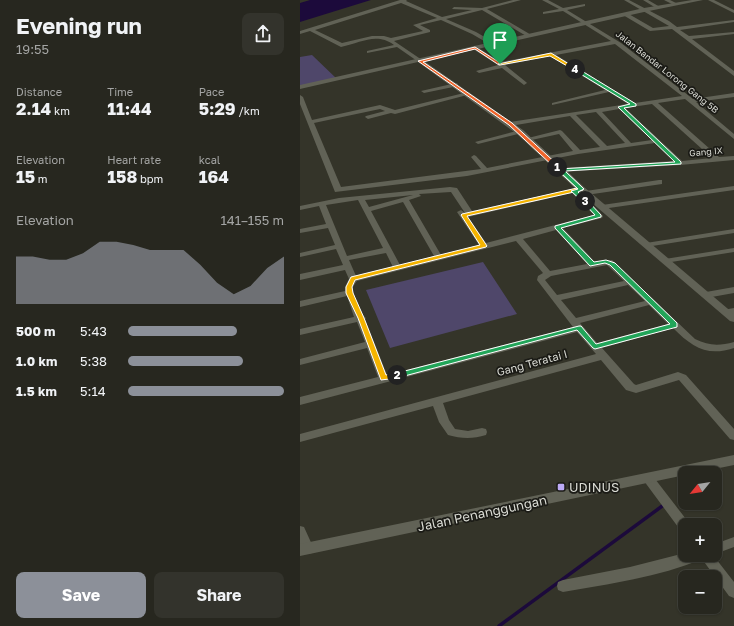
<!DOCTYPE html>
<meta charset="utf-8">
<style>
body{margin:0;font-family:"Golos Text",sans-serif;background:#33332c;color:#f1f3f6;height:100vh;display:flex;flex-direction:column;font-size:15px;white-space:nowrap}
*{box-sizing:border-box;margin:0}
p{font-size:13px;color:#a4a5a4}
.icon{flex:none;width:22px;height:22px;fill:none;stroke:currentColor;stroke-width:2;stroke-linecap:round;stroke-linejoin:round}
.map{position:relative;flex:1;overflow:hidden}
.drawer{display:flex;flex-direction:column;background:#27271f;width:300px}
.drawer>*{flex:none}
.needle{width:26px;rotate:240deg}
.tools{position:absolute;left:378px;top:466px;display:grid;gap:8px}
.tools a{display:grid;place-items:center;width:44px;height:44px;border-radius:8px;background:#27271f;box-shadow:0 1px 3px #0004,0 0 0 1px #43443d;font-size:20px}
.pin{position:absolute;display:grid;place-items:center;width:34px;height:34px;color:#fff;margin:-41px -17px;border-radius:50% 50% 50% 0;rotate:-45deg;box-shadow:0 0 4px #0007}
.pin .icon{rotate:45deg}
.km{position:absolute;width:20px;height:20px;margin:-10px;border-radius:50%;background:#222;color:#fff;font-size:11px;line-height:20px;text-align:center}
.round{display:grid;place-items:center;flex:none;width:42px;height:42px;border-radius:8px;background:#33332c}
.head{display:flex;align-items:center;justify-content:space-between;height:68px;padding:0 16px}
h1{font-size:22px;font-weight:700;line-height:30px}
.figures{display:grid;grid-template-columns:repeat(3,1fr);gap:6px;height:68px;padding:4px 16px}
.figures div{display:grid;align-content:center}
.figures b{font-size:17px;font-weight:700}
.figures small{font-size:11px;font-weight:400}
.figures p{font-size:11px}
.chart{height:112px;padding:8px 16px}
.chart p{display:flex;justify-content:space-between}
.chart svg{width:100%;height:72px;margin-top:4px;fill:#8c9099;opacity:.7}
.primary-button{display:flex;gap:8px;margin-top:auto;padding:8px 16px}
.primary-button a{flex:1;height:46px;border-radius:8px;background:#8c9099;color:#fff;font-size:16px;font-weight:700;line-height:46px;text-align:center}
.primary-button a+a{background:#33332c;color:#f1f3f6}
ul{padding:0 16px;list-style:none;font-size:13px}
li{display:grid;grid-template-columns:64px 48px 1fr;align-items:center;height:30px}
li i{height:10px;border-radius:5px;background:#8c9099}
main{display:flex;flex:1;min-height:0}
.map>svg:first-child{display:block}
.green{fill:#4f476a}
.water{fill:#1c0a3b}
.lines{fill:none;stroke-linecap:round;stroke-linejoin:round}
.stream{stroke:#1c0a3b;stroke-width:3.5}
.street{fill:#616256;fill-rule:evenodd}
.secondary{fill:#616256;fill-rule:evenodd}
.split-1{fill:#f0652b;stroke:#fff}
.split-2{fill:#f5b400;stroke:#fff}
.split-3{fill:#22a559;stroke:#fff}
.split-4{fill:#22a559;stroke:#fff}
.split-5{fill:#f5b400;stroke:#fff}
.poi-dot{fill:#bcaaf5;stroke:#1b1b16;stroke-width:1.5}
.labels{text-anchor:middle;stroke-width:3.5;stroke-linejoin:round;paint-order:stroke}
.far-street-label{font-size:9px;fill:#dadbd4;stroke:#1b1b16}
.street-label{font-size:11px;fill:#dadbd4;stroke:#1b1b16}
.near-poi-label{font-size:13px;fill:#dadbd4;stroke:#1b1b16;text-anchor:start}
.near-street-label{font-size:13px;fill:#dadbd4;stroke:#1b1b16}
</style>
<main>
<section class="drawer">
<div class="head"><div><h1>Evening run</h1><p>19:55</p></div><a class="round"><svg class="icon" aria-label="share" viewBox="0 0 24 24"><path d="M12 15V3M7 8l5-5 5 5M5 13v7h14v-7"/></svg></a></div>
<div class="figures">
<div><p>Distance</p><b>2.14<small> km</small></b></div>
<div><p>Time</p><b>11:44</b></div>
<div><p>Pace</p><b>5:29<small> /km</small></b></div>
</div>
<div class="figures">
<div><p>Elevation</p><b>15<small> m</small></b></div>
<div><p>Heart rate</p><b>158<small> bpm</small></b></div>
<div><p>kcal</p><b>164</b></div>
</div>
<div class="chart"><p><span>Elevation</span>141–155 m</p>
<svg viewBox="0 0 160 44" preserveAspectRatio="none"><path d="M0 44V15L10 15L20 17L30 17L40 13L50 6L60 6L70 8L80 11L90 11L100 11L110 20L120 31L130 38L140 33L150 22L160 15V44z"/></svg>
</div>
<ul>
<li><b>500 m</b>5:43<i style="width:70%"></i></li>
<li><b>1.0 km</b>5:38<i style="width:74%"></i></li>
<li><b>1.5 km</b>5:14<i style="width:100%"></i></li>
</ul>
<div class="primary-button"><a>Save</a><a>Share</a></div>
</section>
<div class="map">
<svg width="434" height="626" viewBox="0 0 434 626">
<rect width="100%" height="100%" fill="#343429"/>
<path class="green" d="M12,55l25,24 -37,8v-30z
M183,262l34,52 -127,34 -24,-58z"/>
<path class="water" d="M10,0h61l-71,22v-19z"/>
<g class="lines">
<path class="stream" d="M199,626l166,-122"/>
<path class="street" d="M100,0h7l-1,1 36,16 30,-7 -20,-1 2,-2 28,1 31,-8h8l-34,9 46,27 -5,1 -46,-27 -36,9 30,13 19,11v2h-4l-19,-11 -31,-14 -21,5 10,5v2l-36,9 28,19v2l-2,1 -23,-16 -30,6v-2l27,-6c-18,-13 -33,-2 -53,2l-31,-16 -10,3v-3zM101,3l36,15 -24,7 10,6 -32,7 -7,-2h-12l-30,7 -27,-13z
M242,0h6l15,8 22,-4v2l-18,4 54,33 72,56 41,-6v4l-38,5 38,32v5l-49,-40 -27,4 61,54 15,-1v4l-54,5 -119,7 -3,-2 3,-2 113,-7 -19,-18 -77,11 -111,22 -132,16 -35,-88v-9l3,2 9,23 68,-15 15,5 73,-18 3,2 -76,20 -4,-1 -23,6 -3,-2 1,-1 19,-5 -5,-2 -66,14 27,64 140,-18 -10,-12 3,-2 2,1 11,12 86,-17 -14,-17 -32,7 -3,-2 36,-9 2,1 18,19 20,-3 -30,-31 -60,10 -3,-2 3,-2 118,-18 -19,-12 -57,13v-2l53,-13 -55,-34 -45,9 21,17 1,1 -3,2 -22,-17 -23,5 -3,-2 22,-6 -25,-16 -1,-1 3,-2 26,16 110,-21 -48,-30 -20,3v-2l16,-3zM315,44l67,52 -47,7 -79,-48zM352,104l60,54 -30,3 -57,-53zM319,109l33,31 -21,3 -29,-31zM296,112l29,31 -18,3 -31,-31z
M324,0h5l40,21 8,6 57,-7v2l-54,8 9,6 45,-4v2l-42,5 42,32v5l-62,-47 -22,2 -27,-16v-2h4l26,15 16,-2z
M343,0h5l12,7 -4,1z
M364,0h6l8,4 -4,1z
M408,0h6l20,10v3z
M156,83l2,1v2l-34,7 -3,-2z
M220,130l2,1v2l-44,11 -3,-2z
M359,180h3v4l-76,11 -4,-2 4,-2z
M434,186v4l-132,19 -4,-2 4,-2z
M150,187l7,1 15,23 106,-23h3l1,2 -3,2 24,24 -1,2 -39,10 32,34 17,-2 83,79c14,7 24,7 39,3v6c-27,9 -42,-1 -61,-20l-71,20 32,36 2,1 42,-13 8,3 48,54v11l-4,-1 -51,-59 -43,13 -10,-3 -25,-30 -158,43 6,17 6,9 13,2 14,-3 4,1 1,3 -1,3c-13,4 -24,4 -38,0l-9,-13 -6,-16 -133,36v-8l296,-80 -19,-22 -277,73v-8l78,-20 -11,-29 -67,17v-6l65,-17 -8,-20 -57,13v-6l54,-12 -7,-21 -47,11v-6l45,-10v-4l4,-8 -4,-9 -45,10v-6l43,-9 -7,-16 -36,8v-4l35,-8 -7,-17 -28,5v-4l26,-5 -7,-18 -19,4v-4l39,-8zM151,192l14,21 -4,-3 -4,2 22,33 -38,10 -32,-55 12,-4 -2,-2zM272,193l22,22 -108,28 -18,-26zM113,195l-44,12 -4,-7zM58,200l25,48 -36,8 -21,-51zM103,202l31,54 -34,9 -29,-54zM256,230l31,34 -37,7 -27,-32zM216,241l27,32 -5,3 -1,4 36,47 -186,48 -22,-56 1,-1c-5,-4 -14,-24 -13,-31 1,-2 3,-5 4,-6zM86,253l7,14 -37,9 -7,-16zM307,265l17,16 -67,14 -12,-15 6,-4zM328,285l17,16 -69,17 -15,-18zM349,305l19,19 -71,19 -17,-20z
M434,229v4l-88,14 -4,-2 4,-2z
M434,248v4l-69,11 -4,-2 4,-2z
M434,287v6l-28,5 -4,-3 4,-3z
M434,308v6l-8,1 -4,-3 1,-2z
M348,473l4,2 37,48 1,2h-5v7l-4,-1 -37,-50 -2,-3 2,-3z
M0,526l4,1 10,22 -2,4 -4,1 -4,-1 -4,-8z
M434,537v10l-19,7v-10z
M385,553v2h28l21,27v16l-5,-2 -27,-37c-43,18 -93,25 -139,33l-5,-2 -1,-4 1,-4 5,-2 67,-13z"/>
<path class="secondary" d="M392,0h11l-59,12 -220,49 99,69 61,57 150,127v8l-4,-1 -152,-130 -61,-57 -99,-72 -118,27v-4l344,-77z
M434,455v10l-39,8h-10v2l-385,81v-12z"/>
</g>
<path class="split-1" d="M175,47l27,17 -3,1 -24,-16 -52,13 89,61 47,43v2h-4l-46,-43 -91,-64z"/>
<path class="split-2" d="M255,166h4l24,22v2l-116,26 20,30 -1,1 -131,33 -3,7 1,6 11,25 22,57 11,-2 4,2 -4,3 -16,2 -23,-62 -12,-25v-6l5,-10 129,-32 -19,-30 1,-1 115,-26 -22,-20z"/>
<path class="split-3" d="M283,200h4l14,15v2l-40,11 33,34 12,-2 9,3 62,60v4l-82,22 -2,-1 -16,-18 -180,48 -2,-1v-4h2l182,-47h2l15,18 74,-20 -60,-59 -5,-2 -15,3 -35,-38v-2l40,-11 -12,-13z"/>
<path class="split-4" d="M274,68h3l59,36v2l-12,2 57,54v2l-116,7 19,18 -6,3 9,9 -4,1 -12,-11 7,-2 -19,-18v-2l116,-7 -57,-55 12,-3 -56,-34z"/>
<path class="split-5" d="M251,53l26,16 -3,1 -24,-14 -50,9 -2,-1z"/>
<rect class="poi-dot" x="257" y="483" width="8" height="8" rx="2"/>
<g class="labels">
<g class="far-street-label">
<text transform="translate(367 72) rotate(38)" y="3">Jalan Bandar Lorong Gang 5B</text>
<text transform="translate(406 152) rotate(-5)" y="3">Gang IX</text>
</g>
<g class="street-label">
<text transform="translate(232 363) rotate(-15)" y="4">Gang Teratai I</text>
</g>
<g class="near-poi-label">
<text x="269" y="492">UDINUS</text>
</g>
<g class="near-street-label">
<text transform="translate(182 513) rotate(-12)" y="5">Jalan Penanggungan</text>
</g>
</g>
</svg>
<div class="tools">
<a><svg class="needle" viewBox="-14 -14 28 28"><path d="M0-13l5 13h-10z" fill="#e53935"/><path d="M0 13l5-13h-10z" fill="#a4a5a4"/></svg></a>
<a>+</a>
<a>−</a>
</div>
<div class="pin" style="left:200px;top:64px;background:#1e9e55"><svg class="icon" aria-label="arrive" viewBox="0 0 24 24"><path d="M6 21V4h12l-3 4 3 4H6"/></svg></div>
<b class="km" style="left:257px;top:167px">1</b>
<b class="km" style="left:97px;top:375px">2</b>
<b class="km" style="left:285px;top:201px">3</b>
<b class="km" style="left:275px;top:69px">4</b>
</div>
</main>
